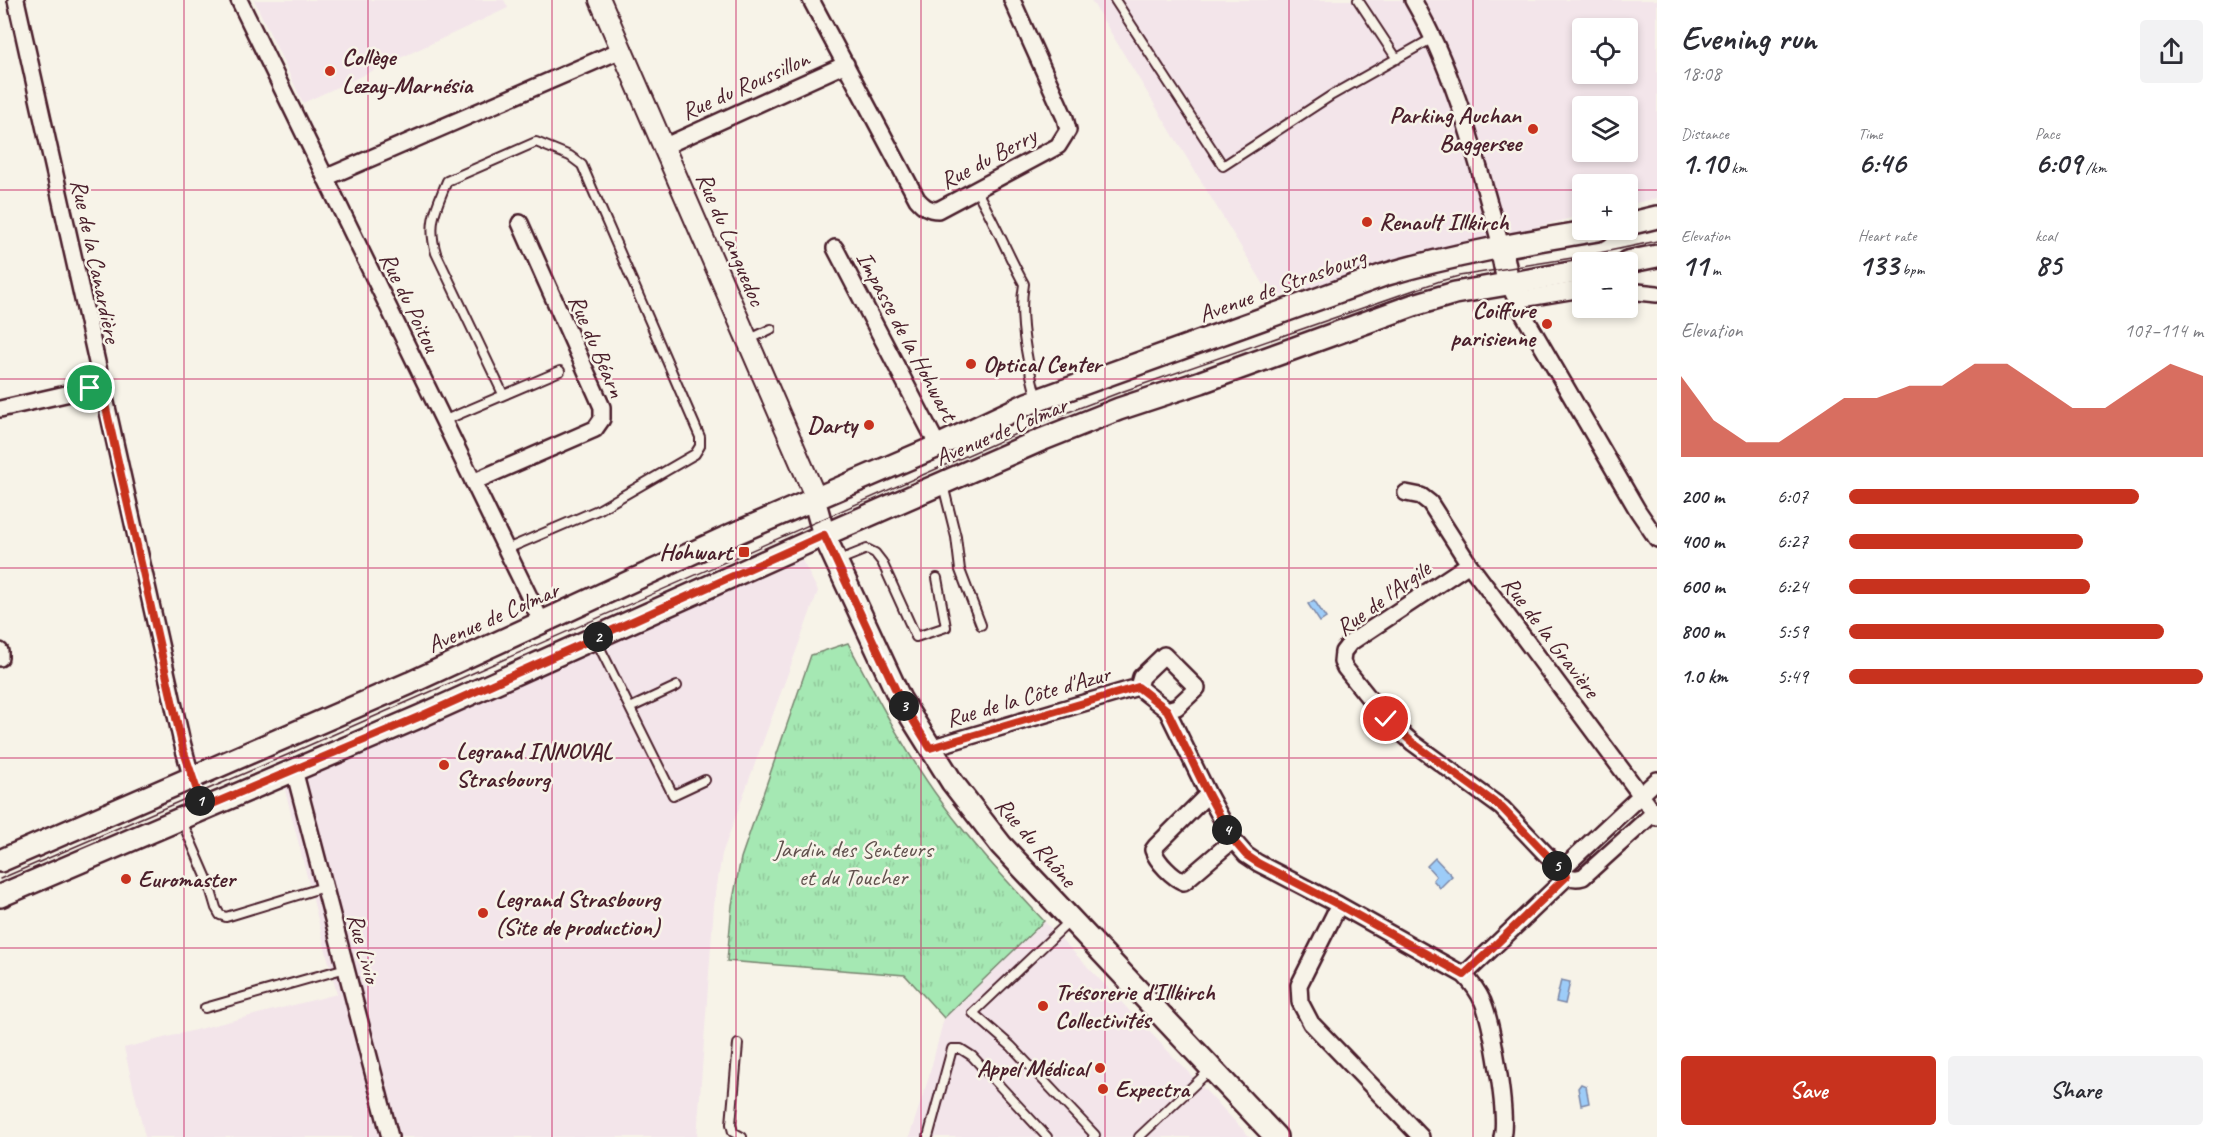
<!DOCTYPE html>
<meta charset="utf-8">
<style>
body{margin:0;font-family:Caveat,sans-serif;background:#f2f2f3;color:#2b2b33;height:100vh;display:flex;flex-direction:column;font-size:22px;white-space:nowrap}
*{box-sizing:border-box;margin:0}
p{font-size:20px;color:#7c7c81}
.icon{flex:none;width:33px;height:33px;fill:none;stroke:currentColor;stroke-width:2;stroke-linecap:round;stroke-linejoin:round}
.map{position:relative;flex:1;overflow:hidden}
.details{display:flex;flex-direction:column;background:#fff;width:570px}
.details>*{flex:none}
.buttons{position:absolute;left:1572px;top:18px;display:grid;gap:12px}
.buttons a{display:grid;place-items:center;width:66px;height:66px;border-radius:6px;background:#fff;box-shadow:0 3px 9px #0003;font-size:30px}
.pin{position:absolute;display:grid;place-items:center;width:51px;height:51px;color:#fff;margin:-26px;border:3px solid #fff;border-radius:50%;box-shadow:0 2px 6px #0007}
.km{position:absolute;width:30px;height:30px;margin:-15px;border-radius:50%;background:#222;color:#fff;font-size:16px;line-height:30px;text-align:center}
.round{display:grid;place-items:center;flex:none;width:63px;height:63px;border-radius:6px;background:#f2f2f3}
.summary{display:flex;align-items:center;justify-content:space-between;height:102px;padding:0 24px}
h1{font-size:33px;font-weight:700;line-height:45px}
.stats{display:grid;grid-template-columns:repeat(3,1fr);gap:9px;height:102px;padding:6px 24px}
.stats div{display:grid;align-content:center}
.stats b{font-size:30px;font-weight:700}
.stats small{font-size:16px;font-weight:400}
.stats p{font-size:16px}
.chart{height:168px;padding:12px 24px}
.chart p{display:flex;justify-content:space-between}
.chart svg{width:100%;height:108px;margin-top:6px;fill:#c8321e;opacity:.7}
.button{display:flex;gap:12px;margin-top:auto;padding:12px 24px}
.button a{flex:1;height:69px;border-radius:6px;background:#c8321e;color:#fff;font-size:24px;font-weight:700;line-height:69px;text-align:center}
.button a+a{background:#f2f2f3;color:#2b2b33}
ul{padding:0 24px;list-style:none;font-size:20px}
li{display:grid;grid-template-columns:96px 72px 1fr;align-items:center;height:45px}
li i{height:15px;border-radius:8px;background:#c8321e}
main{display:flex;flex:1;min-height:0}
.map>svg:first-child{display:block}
.built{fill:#f3e5ea;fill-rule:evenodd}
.grass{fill:url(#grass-tufts);stroke:#78846f;stroke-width:1.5}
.water{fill:#9dccf8;stroke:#7c87a6;stroke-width:1.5}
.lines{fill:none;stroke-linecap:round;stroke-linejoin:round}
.service-casing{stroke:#4a1f2b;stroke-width:12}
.minor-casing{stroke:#4a1f2b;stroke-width:20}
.tertiary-casing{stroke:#4a1f2b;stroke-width:24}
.secondary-casing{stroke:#4a1f2b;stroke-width:26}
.service{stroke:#f7f3e8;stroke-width:8}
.minor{stroke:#f7f3e8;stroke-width:15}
.tertiary{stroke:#f7f3e8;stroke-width:20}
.secondary{stroke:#f7f3e8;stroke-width:21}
.tram{stroke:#4a1f2b;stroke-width:1.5}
.route-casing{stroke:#fff;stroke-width:12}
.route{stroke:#c8321e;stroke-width:8}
.grid{fill:none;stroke:#c2185b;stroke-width:1.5;stroke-opacity:0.55}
.poi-dot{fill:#c8321e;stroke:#f7f3e8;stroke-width:2}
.labels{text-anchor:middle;stroke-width:5;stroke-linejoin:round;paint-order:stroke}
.poi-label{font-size:24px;font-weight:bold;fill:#4a1f2b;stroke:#f7f3e8;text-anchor:start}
.street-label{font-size:24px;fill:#4a1f2b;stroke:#f7f3e8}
.park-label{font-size:24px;fill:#61514d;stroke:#f7f3e8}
</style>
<main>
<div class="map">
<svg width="1657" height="1137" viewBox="0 0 1657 1137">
<defs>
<pattern id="grass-tufts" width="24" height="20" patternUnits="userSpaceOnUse" patternTransform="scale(1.5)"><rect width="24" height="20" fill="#a5e8b3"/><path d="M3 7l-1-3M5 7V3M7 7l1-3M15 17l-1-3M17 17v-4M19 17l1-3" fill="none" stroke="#90c79a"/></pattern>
</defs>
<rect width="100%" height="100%" fill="#f7f3e8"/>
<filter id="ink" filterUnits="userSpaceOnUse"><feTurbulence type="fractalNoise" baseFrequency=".0167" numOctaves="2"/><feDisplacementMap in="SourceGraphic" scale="12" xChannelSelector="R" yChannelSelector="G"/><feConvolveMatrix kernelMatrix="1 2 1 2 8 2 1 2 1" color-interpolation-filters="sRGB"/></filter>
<g filter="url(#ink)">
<path class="built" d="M254,0h250l4,8 -205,95z
M1091,0h566v198l-29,7v-21h-46v31l-310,83zM1582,28h46v46h-46zM1582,106h46v46h-46z
M802,560l16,31 -96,263 -8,51 -17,232h-552l-21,-89 213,-54 -54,-212z
M1044,921l206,216h-341l19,-57 16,-62z"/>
<path class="grass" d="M848,643c29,55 58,111 95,161 31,42 66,79 101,117l-100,97 -39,-43 -178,-14 5,-56 9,-47 70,-203z"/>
<path class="water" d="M1314,600l12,18 -6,4 -12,-18z
M1435,858l17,18 -12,12 -7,-8 3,-4 -9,-10z
M1561,980l9,2 -5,22 -9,-2z
M1581,1084l5,2 3,17 -8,2 -3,-17z"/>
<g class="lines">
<defs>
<path id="service" d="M1115,0l108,166 109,-71 101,-57
M1358,0l39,59
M976,190c18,30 31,63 48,94 -6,34 4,82 13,115
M748,340l23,-11
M503,394l-67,-141c-9,-30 0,-45 11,-72l89,-39 34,14 12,9 118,272v9l-5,8 -95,55 -93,40
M443,421l117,-50
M943,485l13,52 4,33 21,55
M837,561l30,-12 8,4 7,9 34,75 30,-10 -9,-49
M596,640l77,155 32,-15
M630,708l47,-22
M181,819l27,62 8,27 4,7 6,2 98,-30
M1071,920l-98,93 38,33 84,89 -2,2
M205,1008l141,-40
M738,1044l-7,80 2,8 9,5
M928,1137l24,-88h9l11,7 75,81
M1139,1137l71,-67"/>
<path id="minor" d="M16,0l165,738 10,38
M239,0l303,623
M811,0l106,199c6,7 11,11 21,11l120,-64 10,-16 -3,-12 -53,-118
M1413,0c44,76 64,162 88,246
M663,147l183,-83
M325,178l296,-128
M835,248l103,198
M1508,282l13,28 117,201 19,28
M1628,291l29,3
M1516,300l66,-11
M0,409l101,-23
M473,482l122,-53 7,-10v-12l-82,-184
M1406,493l15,3 9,7 39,61 188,253
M1469,564l-119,79 -7,9 -1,10 3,6 41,51 27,24 89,65 59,62
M0,651v7
M1138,687l3,-10 23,-22 33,33 -20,19 -10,3
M930,748l208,-61 29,23 41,84 25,46 13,15 12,8 81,42 125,70c8,8 14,16 19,27 9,22 25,113 19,135
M294,770l96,367
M1657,780l-96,90c6,7 12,10 22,7l74,-67
M1208,794l-52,52 -3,4c4,12 20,28 31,32l49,-42
M1339,905l-40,80 1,17 11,21 110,114
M1464,975l103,-98"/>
<path id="tertiary" d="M600,0l212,489 2,10"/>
<path id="secondary" d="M1628,224l29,-7
M1501,246l7,36
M1627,262l30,-6
M814,499l10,36 12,26 64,138 52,83 49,63 275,292
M0,861l410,-178 319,-147 209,-90 89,-42 357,-129c71,-21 142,-33 214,-45
M0,896l421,-180 403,-181 217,-95 78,-31 82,-27 213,-77 41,-12 127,-22"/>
</defs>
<use href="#service" class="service-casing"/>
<use href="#minor" class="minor-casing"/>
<use href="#tertiary" class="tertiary-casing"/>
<use href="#secondary" class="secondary-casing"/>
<use href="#service" class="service"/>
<use href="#minor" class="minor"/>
<use href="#tertiary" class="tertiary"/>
<use href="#secondary" class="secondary"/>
<path class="tram" d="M0,879l287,-124 758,-334 76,-29 319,-111 19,-5 126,-20 72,-15"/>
</g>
</g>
<g class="lines" filter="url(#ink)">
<defs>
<path id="route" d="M90,388l11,-2 82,363 20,59 218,-92 403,-181 76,164 30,49 208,-61 29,23 41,84 25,46 13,15 12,8 81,42 125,70 103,-99 -65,-68 -89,-65 -27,-24"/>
</defs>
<use href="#route" class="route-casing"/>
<use href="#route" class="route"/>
</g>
<path class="grid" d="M184,0v1137M368,0v1137M552,0v1137M736,0v1137M921,0v1137M1105,0v1137M1289,0v1137M1473,0v1137M0,190h1582M1628,190h29M0,379h1657M0,568h1657M0,758h1657M0,948h1657"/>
<g class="poi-dot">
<circle cx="330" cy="71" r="6"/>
<circle cx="1533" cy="129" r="6"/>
<circle cx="1367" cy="222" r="6"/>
<circle cx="1547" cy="324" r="6"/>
<circle cx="971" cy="364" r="6"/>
<circle cx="869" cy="425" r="6"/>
<rect x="738" y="546" width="12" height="12" rx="3"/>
<circle cx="444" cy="765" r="6"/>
<circle cx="126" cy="879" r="6"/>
<circle cx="483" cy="913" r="6"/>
<circle cx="1043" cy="1006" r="6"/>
<circle cx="1100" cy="1068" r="6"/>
<circle cx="1103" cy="1089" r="6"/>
</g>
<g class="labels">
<g class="poi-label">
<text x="342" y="65">Collège<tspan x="342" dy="28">Lezay-Marnésia</tspan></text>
<text x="1521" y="123" text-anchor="end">Parking Auchan<tspan x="1521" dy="28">Baggersee</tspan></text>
<text x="1379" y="230">Renault Illkirch</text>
<text x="1535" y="318" text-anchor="end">Coiffure<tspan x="1535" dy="28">parisienne</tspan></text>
<text x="983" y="372">Optical Center</text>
<text x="857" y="433" text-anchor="end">Darty</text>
<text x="732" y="560" text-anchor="end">Hohwart</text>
<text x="456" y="759">Legrand INNOVAL<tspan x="456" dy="28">Strasbourg</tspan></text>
<text x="138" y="887">Euromaster</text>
<text x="495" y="907">Legrand Strasbourg<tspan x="495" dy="28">(Site de production)</tspan></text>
<text x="1055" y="1000">Trésorerie d'Illkirch<tspan x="1055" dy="28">Collectivités</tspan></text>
<text x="1088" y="1076" text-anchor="end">Appel Médical</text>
<text x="1115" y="1097">Expectra</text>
</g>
<g class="street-label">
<text transform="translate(745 85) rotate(-24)" y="8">Rue du Roussillon</text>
<text transform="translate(988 158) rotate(-28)" y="8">Rue du Berry</text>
<text transform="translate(731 239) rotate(67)" y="8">Rue du Languedoc</text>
<text transform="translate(96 261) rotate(78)" y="8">Rue de la Canardière</text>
<text transform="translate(1282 285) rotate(-20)" y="8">Avenue de Strasbourg</text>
<text transform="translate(410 302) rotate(64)" y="8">Rue du Poitou</text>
<text transform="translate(907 336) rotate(62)" y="8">Impasse de la Hohwart</text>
<text transform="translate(597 346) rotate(67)" y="8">Rue du Béarn</text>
<text transform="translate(1001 431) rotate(-23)" y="8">Avenue de Colmar</text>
<text transform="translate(1383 598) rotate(-36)" y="8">Rue de l'Argile</text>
<text transform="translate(493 617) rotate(-24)" y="8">Avenue de Colmar</text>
<text transform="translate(1551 637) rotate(53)" y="8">Rue de la Gravière</text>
<text transform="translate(1028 696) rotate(-16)" y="8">Rue de la Côte d'Azur</text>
<text transform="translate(1036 842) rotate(49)" y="8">Rue du Rhône</text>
<text transform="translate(364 948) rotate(75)" y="8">Rue Livio</text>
</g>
<g class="park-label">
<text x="853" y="857">Jardin des Senteurs<tspan x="853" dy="28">et du Toucher</tspan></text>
</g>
</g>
</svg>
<div class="buttons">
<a><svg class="icon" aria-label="locate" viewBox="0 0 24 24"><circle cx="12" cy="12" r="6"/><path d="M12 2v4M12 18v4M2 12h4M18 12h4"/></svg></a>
<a><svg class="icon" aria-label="layers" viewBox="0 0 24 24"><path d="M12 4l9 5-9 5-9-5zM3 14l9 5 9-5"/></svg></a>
<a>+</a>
<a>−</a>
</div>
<div class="pin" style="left:90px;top:388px;background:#1e9e55"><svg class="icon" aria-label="arrive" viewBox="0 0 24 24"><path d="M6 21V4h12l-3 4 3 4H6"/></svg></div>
<div class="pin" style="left:1386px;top:719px;background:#d93025"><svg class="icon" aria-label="check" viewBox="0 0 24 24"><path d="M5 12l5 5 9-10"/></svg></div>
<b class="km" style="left:200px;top:801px">1</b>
<b class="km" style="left:598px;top:637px">2</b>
<b class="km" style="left:904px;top:706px">3</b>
<b class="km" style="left:1227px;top:830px">4</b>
<b class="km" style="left:1557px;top:866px">5</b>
</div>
<section class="details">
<div class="summary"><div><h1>Evening run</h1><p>18:08</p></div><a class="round"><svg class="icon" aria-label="share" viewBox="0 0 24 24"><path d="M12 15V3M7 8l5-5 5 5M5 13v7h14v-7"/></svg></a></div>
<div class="stats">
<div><p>Distance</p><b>1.10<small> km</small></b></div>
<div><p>Time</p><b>6:46</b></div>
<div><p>Pace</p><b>6:09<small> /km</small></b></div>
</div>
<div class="stats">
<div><p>Elevation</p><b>11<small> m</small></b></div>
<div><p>Heart rate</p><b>133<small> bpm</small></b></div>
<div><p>kcal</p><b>85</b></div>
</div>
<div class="chart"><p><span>Elevation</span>107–114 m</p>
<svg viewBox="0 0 160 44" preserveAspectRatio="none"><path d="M0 44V11L10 29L20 38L30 38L40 29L50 20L60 20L70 15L80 15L90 6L100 6L110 15L120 24L130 24L140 15L150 6L160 11V44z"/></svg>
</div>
<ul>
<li><b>200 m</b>6:07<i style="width:82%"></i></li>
<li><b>400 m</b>6:27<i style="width:66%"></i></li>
<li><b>600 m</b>6:24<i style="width:68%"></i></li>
<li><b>800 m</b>5:59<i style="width:89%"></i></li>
<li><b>1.0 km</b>5:49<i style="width:100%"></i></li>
</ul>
<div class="button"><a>Save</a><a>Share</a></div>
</section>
</main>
